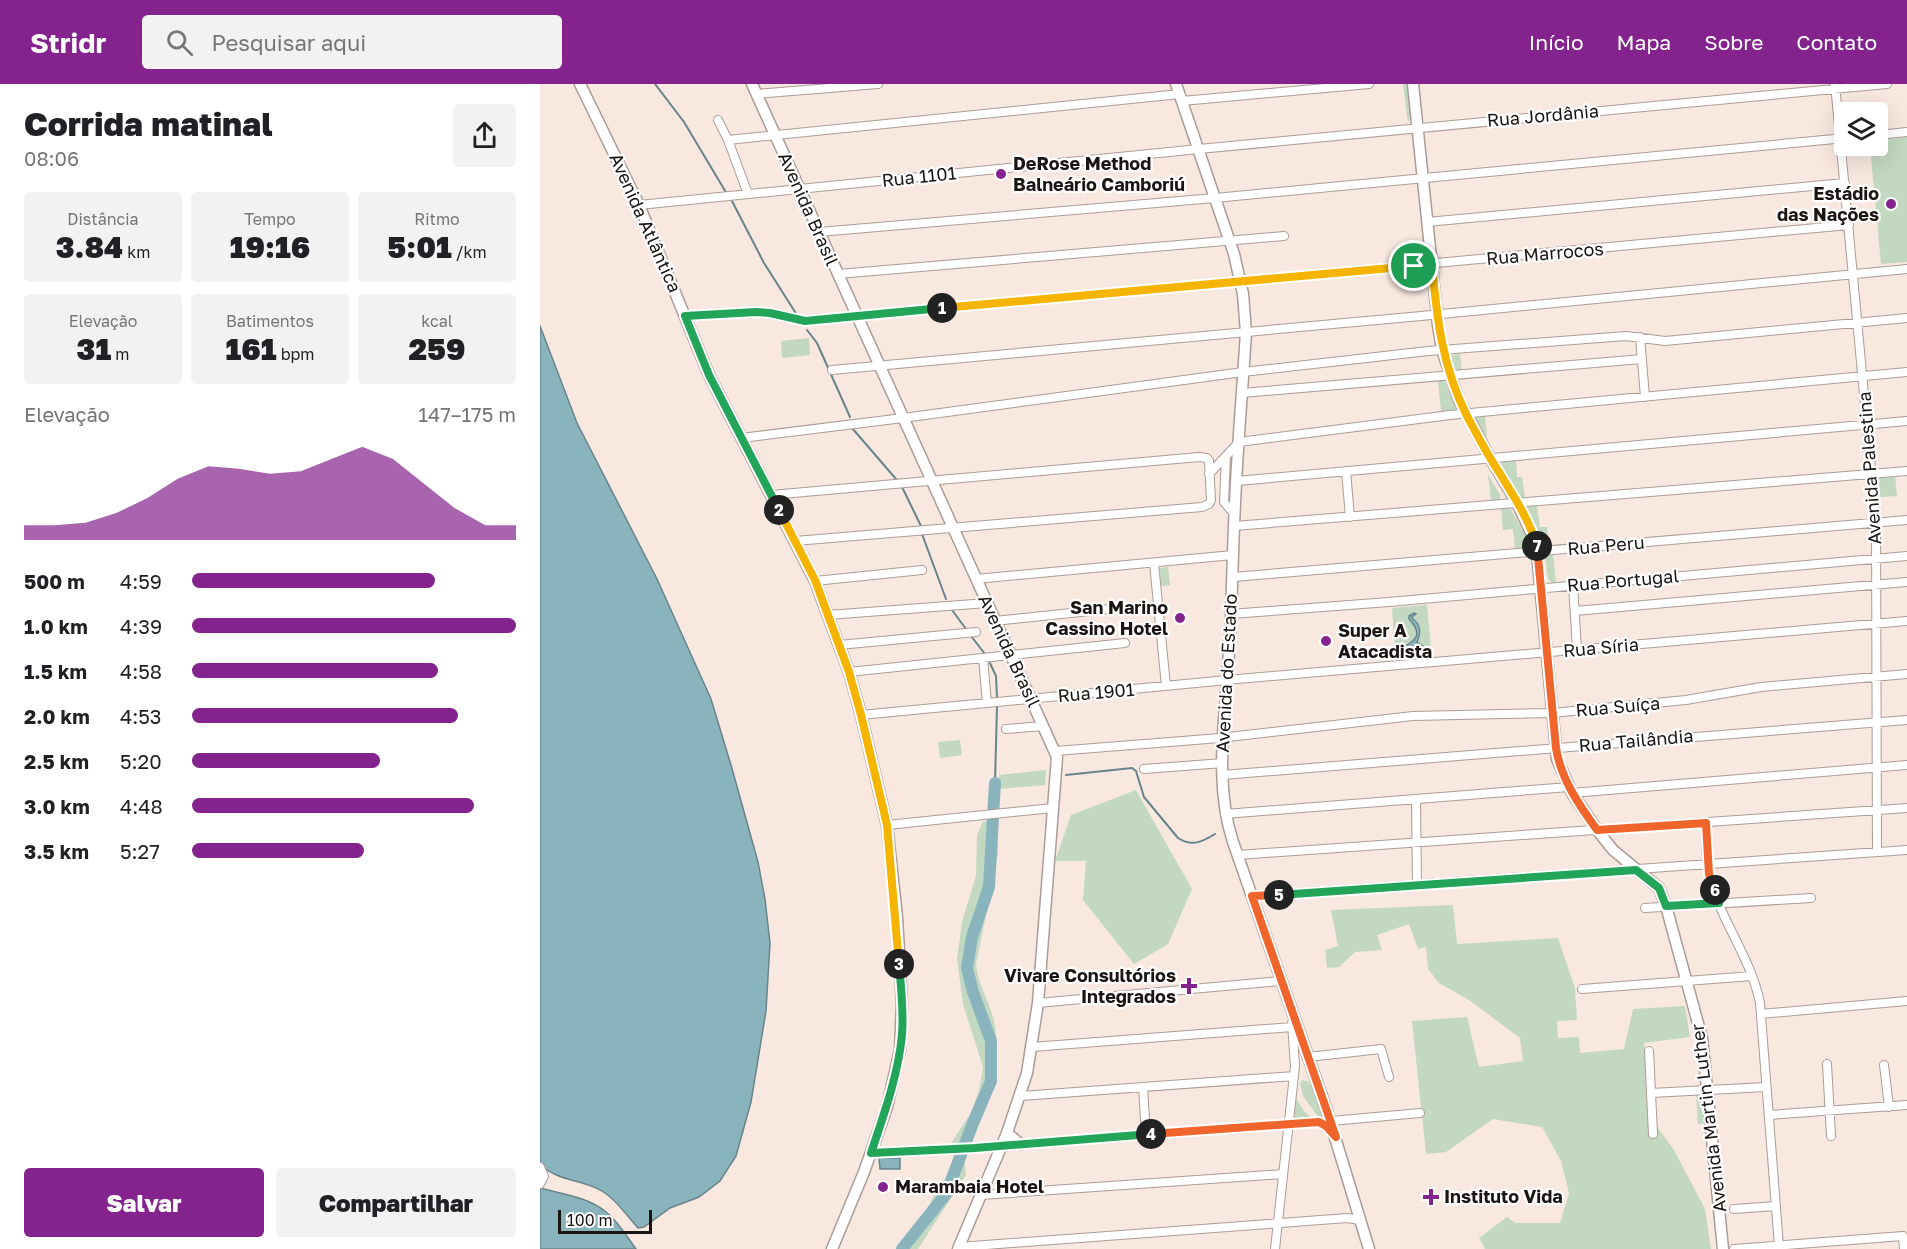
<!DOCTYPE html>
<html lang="pt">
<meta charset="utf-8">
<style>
body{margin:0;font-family:"Golos Text",sans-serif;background:#f2f2f2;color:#202124;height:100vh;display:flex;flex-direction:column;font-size:22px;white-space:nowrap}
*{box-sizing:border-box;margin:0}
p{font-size:20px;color:#757577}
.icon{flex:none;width:33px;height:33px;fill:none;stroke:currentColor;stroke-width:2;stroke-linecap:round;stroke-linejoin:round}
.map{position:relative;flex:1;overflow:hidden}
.panel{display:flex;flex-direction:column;background:#fff;width:540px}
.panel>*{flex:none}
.controls{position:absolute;left:1294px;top:18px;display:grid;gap:12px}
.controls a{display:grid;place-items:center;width:54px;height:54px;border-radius:6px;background:#fff;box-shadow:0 6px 24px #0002;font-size:30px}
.scale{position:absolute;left:18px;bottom:15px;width:94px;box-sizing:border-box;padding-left:6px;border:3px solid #1a1512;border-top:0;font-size:16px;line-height:21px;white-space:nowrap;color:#1a1512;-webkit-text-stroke:4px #fff;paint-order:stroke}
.pin{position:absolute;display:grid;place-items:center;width:51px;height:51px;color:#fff;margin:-26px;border:3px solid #fff;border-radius:50%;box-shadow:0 2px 6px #0007}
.km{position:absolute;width:30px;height:30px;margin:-15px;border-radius:50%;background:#222;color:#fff;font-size:16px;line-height:30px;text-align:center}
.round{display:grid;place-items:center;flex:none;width:63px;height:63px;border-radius:6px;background:#f2f2f2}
.headline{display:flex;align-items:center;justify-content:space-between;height:102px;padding:0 24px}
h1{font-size:33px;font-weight:800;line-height:45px}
.stats{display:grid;grid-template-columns:repeat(3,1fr);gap:9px;height:102px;padding:6px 24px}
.stats div{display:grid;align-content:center;border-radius:6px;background:#f2f2f2;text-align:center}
.stats b{font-size:30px;font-weight:800}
.stats small{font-size:16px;font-weight:400}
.stats p{font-size:16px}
.chart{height:168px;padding:12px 24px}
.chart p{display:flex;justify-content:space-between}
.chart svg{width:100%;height:108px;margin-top:6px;fill:#84238d;opacity:.7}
.button{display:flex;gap:12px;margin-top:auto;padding:12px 24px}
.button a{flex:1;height:69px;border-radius:6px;background:#84238d;color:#fff;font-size:24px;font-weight:800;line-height:69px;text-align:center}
.button a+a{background:#f2f2f2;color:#202124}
ul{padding:0 24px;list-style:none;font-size:20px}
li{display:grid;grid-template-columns:96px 72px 1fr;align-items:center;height:45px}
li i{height:15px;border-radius:8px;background:#84238d}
header{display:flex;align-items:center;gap:36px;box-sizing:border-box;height:84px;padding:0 30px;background:#84238d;color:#fff}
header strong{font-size:28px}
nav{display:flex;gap:33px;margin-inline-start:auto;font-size:21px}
.search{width:420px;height:54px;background:#f2f2f2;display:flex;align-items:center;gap:15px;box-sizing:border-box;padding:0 21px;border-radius:6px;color:#757577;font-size:22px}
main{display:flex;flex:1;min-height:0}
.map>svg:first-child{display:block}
.green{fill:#c2d8c1;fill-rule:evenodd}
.water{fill:#8ab4bd;stroke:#68848a;stroke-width:1.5}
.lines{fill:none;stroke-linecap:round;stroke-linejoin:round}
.stream{stroke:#68848a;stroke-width:2}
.river{stroke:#8ab4bd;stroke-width:12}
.minor-casing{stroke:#ac9c95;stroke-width:10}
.major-casing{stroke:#ac9c95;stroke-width:13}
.minor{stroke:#fff;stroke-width:8}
.major{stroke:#fff;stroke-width:10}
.split-1-casing{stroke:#fff;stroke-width:12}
.split-2-casing{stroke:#fff;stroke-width:12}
.split-3-casing{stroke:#fff;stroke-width:12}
.split-4-casing{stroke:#fff;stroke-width:12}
.split-5-casing{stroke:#fff;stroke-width:12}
.split-6-casing{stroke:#fff;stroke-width:12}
.split-7-casing{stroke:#fff;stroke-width:12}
.split-8-casing{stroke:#fff;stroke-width:12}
.split-1{stroke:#f5b400;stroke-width:8}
.split-2{stroke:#22a559;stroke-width:8}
.split-3{stroke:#f5b400;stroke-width:8}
.split-4{stroke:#22a559;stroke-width:8}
.split-5{stroke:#f0652b;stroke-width:8}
.split-6{stroke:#22a559;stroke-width:8}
.split-7{stroke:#f0652b;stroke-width:8}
.split-8{stroke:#f5b400;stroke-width:8}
.poi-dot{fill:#84238d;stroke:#fff;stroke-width:2}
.labels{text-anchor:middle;stroke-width:4.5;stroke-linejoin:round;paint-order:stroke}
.street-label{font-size:18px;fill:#1a1512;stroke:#fff}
.poi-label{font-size:18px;font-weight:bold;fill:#1a1512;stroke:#fff;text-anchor:start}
</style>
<header>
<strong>Stridr</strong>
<div class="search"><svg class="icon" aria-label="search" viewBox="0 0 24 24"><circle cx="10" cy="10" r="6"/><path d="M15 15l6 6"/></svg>Pesquisar aqui</div>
<nav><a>Início</a><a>Mapa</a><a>Sobre</a><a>Contato</a></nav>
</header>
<main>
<section class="panel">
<div class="headline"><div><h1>Corrida matinal</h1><p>08:06</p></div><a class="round"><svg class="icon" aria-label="share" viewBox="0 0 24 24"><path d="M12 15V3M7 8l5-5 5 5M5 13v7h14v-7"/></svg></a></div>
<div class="stats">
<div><p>Distância</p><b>3.84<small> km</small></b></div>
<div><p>Tempo</p><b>19:16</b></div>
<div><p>Ritmo</p><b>5:01<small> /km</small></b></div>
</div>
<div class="stats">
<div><p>Elevação</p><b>31<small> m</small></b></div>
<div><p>Batimentos</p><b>161<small> bpm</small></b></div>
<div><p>kcal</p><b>259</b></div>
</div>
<div class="chart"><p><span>Elevação</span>147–175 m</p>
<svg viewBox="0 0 160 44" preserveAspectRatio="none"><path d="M0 44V38L10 38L20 37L30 33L40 27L50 19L60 14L70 15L80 17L90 16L100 11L110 6L120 11L130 21L140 31L150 38L160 38V44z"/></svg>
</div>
<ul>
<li><b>500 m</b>4:59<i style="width:75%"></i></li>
<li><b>1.0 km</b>4:39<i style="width:100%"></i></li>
<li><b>1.5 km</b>4:58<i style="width:76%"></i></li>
<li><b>2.0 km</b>4:53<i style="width:82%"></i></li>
<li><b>2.5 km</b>5:20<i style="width:58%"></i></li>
<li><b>3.0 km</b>4:48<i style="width:87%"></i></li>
<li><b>3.5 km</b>5:27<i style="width:53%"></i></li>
</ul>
<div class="button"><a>Salvar</a><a>Compartilhar</a></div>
</section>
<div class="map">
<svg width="1367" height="1165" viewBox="0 0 1367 1165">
<rect width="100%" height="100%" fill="#f8e8e0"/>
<path class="green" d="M863,0h9l-1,30 -3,9z
M1367,53v125l-26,2 -11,-118h8v-6z
M269,254l1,17 -28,3 -1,-17z
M920,270l2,18h-5l-8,-17z
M898,297h7l13,29 -17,1z
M945,332l2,21 -9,-10 -4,-10z
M976,375l1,18h5l3,21 -6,-1 -18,-33 2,-3z
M948,390l12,21v5l-9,1z
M1355,391l2,21 -19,1 -3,-20z
M997,422l3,21h7l2,19 -6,-1 -6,-15 -13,-23z
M970,424l16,28 1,12h-12l-2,-19 -10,1 -2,-21z
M1013,470l3,29h-4l-4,-4 -3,-24z
M628,483l2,18 -9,1 -1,-18z
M887,521l5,53 -36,3 -4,-53zM874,529l-1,7 3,2 4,15 -3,5 4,9 -14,1v-7l5,-1c7,-10 5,-16 -3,-25z
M420,656l2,15 -22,3 -2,-16z
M506,686l-1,15 -47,4 1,-14z
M596,706l56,99 -24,55 -34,20 -51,-64 3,-39h-31l16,-46z
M443,737l14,2 1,31 -22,111c3,22 16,41 19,62 7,45 -5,78 -25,116l-20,2 20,-31 9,-23 4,-24 -20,-63 -6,-45 5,-37 14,-46 1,-40z
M913,821l4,39 101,-6 17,50 2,32 -20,1 1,17 21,-1 1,16 44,-4 9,-40 52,-3 5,31 -46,6 11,81 19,26 31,59 6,40h-226l-6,-11 28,-21 8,6h45l9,-30 -8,-32 -19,-34 -49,-8 -47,33 -20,2 -14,-133 55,-4 12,50 44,-6 -3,-23 -51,-38 -30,-17 -11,-14 -2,-22 -8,2 -9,-25 -32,11 5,15 -27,2 -16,15 -12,1 -2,-18 13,-4 -7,-36z
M762,996l6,1 3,4 13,33h-5l-16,-22 -3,-13z
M1166,1009l2,30 -10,1 -2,-30z
M755,1013l9,14 9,8 -20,2z
M424,1073l2,18 -48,74h-19l24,-31 11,-23 19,-28 2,-9z"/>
<path class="water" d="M0,242l37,97 80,156 54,120 20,66 27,97 7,37 5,44 -4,68 -15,91 -15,54 -16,25 -21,16 -29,11 -26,19 -6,1c-9,-10 -18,-23 -29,-32 -20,-17 -51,-13 -69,-32z
M874,529l2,1 -4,3 1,2c8,6 8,15 4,23l7,5v3l-17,2 -4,-2v-3c15,-7 19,-14 6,-28v-3z
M339,1074h21v11h-20z
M0,1104c22,6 48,9 66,24 12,9 21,25 30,37h-96z"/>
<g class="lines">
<path class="stream" d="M115,0l29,38 43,72
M192,117l32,62 33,52
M267,246l10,13 33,74
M312,344l44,51
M362,403l19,39
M382,450l24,65
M412,526l14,19
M431,552l14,18
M449,577l7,15 1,22
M526,691l66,-7 4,3 8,26 34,41c14,9 24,4 37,-4
M455,699l2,-77"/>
<path class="river" d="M362,1165l44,-55 27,-71 18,-42v-40l-18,-49 -6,-24 5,-31 17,-50 6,-104"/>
<defs>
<path id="minor" d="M1295,0l41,439 1,329
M216,10l122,-10
M642,17l187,-17
M178,36l10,20 20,54
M1338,51l29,-3
M188,56l452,-46
M99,121l560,-56 688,-65
M887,138l418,-39
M279,148l396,-34 630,-60
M298,190l446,-38
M145,232l78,-4 42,9 1044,-96
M1100,253l5,60
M292,286l589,-54 486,-47
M702,309l400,-34
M201,354l162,-20 340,-46 185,-21 198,-15 39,5 242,-23
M806,387l4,46
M669,390l17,-18
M697,397l670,-60
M231,411l428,-38 8,1 2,3 2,39 -2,4 -7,3 -407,34
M695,431l-11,-13 2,-46 13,-14 211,-27 457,-43
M694,442l673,-55
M614,479l12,123
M693,493l674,-57
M436,495l257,-24
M275,497l107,-11
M1033,501l4,65
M1035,527l332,-29
M691,530l158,-12 518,-46
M288,531l159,-12
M455,537l124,-13
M299,561l137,-13
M443,574l4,45
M309,588l276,-29
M321,631l366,-35 680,-59
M466,645l37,-3
M516,667l164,-13 193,-22 139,-3 134,-13 75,-13 146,-13
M604,685l79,-6
M682,691l685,-55
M1032,709l335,-28
M876,715l1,87
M685,730l344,-27
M1166,739c1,16 -1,35 3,51 10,45 42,83 51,129l19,243
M347,741l166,-17
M697,771l670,-47
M713,812l654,-46
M1105,824l166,-10
M1042,905l170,-13
M498,919l243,-22
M1221,930l146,-13
M492,963l260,-20
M1109,967l4,83
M768,973l73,-8 8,28
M1287,980l4,72
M1344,981l5,42
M603,1003l3,48
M1111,1009l115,-6
M481,1012l273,-20
M1229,1031l138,-10
M791,1037l89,-8
M331,1069l104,-5 344,-26 13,11
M0,1083l4,9 -4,8
M441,1111l302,-21
M1194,1125l42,-3
M419,1163l322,-24 66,-5 13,2
M735,1165l20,-183 -3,-43
M1194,1165l169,-13 1,13"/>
<path id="major" d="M40,0l59,121 70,170 106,206 34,91 12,43 26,110 10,92 5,87 -2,46 -13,57 -23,65 -32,77
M212,0l305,673 -19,246 -11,70 -20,60 -49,116
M636,0l58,170 9,40 3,38c-4,65 -10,131 -12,196 -2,41 -2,82 -5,124 -3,62 -16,129 4,190l93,266 43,141
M873,0l25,241 4,25 17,50 31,58 27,45 19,40 21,216 15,34 25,37 16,20 46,38 7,18 36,132 21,211
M467,1049l13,11"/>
</defs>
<use href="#minor" class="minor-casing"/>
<use href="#major" class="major-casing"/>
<use href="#minor" class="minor"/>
<use href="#major" class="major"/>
</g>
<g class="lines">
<defs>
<path id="split-1" d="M402,224l472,-42"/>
<path id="split-2" d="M239,426l-70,-135 -24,-59 71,-4 14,1 35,8 137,-13"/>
<path id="split-3" d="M239,426l36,70 34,92 12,43 26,110 12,139"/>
<path id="split-4" d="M359,880c2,24 5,47 3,71 -4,41 -18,79 -31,118l104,-5 176,-14"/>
<path id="split-5" d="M611,1050l168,-12 7,4 10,11 -84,-241 27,-1"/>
<path id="split-6" d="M739,811l357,-25 23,18 7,18 53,-3 -4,-13"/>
<path id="split-7" d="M997,462l19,202c5,31 23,57 41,82l109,-7 3,51 6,16"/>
<path id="split-8" d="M874,182l18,-1c5,54 10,101 35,151 10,19 20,38 32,56 14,23 30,47 38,74"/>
</defs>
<use href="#split-1" class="split-1-casing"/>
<use href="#split-2" class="split-2-casing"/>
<use href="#split-3" class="split-3-casing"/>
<use href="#split-4" class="split-4-casing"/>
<use href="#split-5" class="split-5-casing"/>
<use href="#split-6" class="split-6-casing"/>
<use href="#split-7" class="split-7-casing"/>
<use href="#split-8" class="split-8-casing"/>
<use href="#split-1" class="split-1"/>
<use href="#split-2" class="split-2"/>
<use href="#split-3" class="split-3"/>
<use href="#split-4" class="split-4"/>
<use href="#split-5" class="split-5"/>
<use href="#split-6" class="split-6"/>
<use href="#split-7" class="split-7"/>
<use href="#split-8" class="split-8"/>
</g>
<g class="poi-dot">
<circle cx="461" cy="90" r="6"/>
<circle cx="1351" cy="120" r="6"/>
<circle cx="640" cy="534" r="6"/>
<circle cx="786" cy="557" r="6"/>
<path d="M646 893h6v6h6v6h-6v6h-6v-6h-6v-6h6z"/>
<circle cx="343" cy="1103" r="6"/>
<path d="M888 1104h6v6h6v6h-6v6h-6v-6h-6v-6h6z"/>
</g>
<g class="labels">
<g class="street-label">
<text transform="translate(1003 32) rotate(-5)" y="6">Rua Jordânia</text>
<text transform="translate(379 93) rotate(-6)" y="6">Rua 1101</text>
<text transform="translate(268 125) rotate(66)" y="6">Avenida Brasil</text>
<text transform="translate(105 139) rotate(66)" y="6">Avenida Atlântica</text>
<text transform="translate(1005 170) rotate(-5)" y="6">Rua Marrocos</text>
<text transform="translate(1330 384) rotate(-94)" y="6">Avenida Palestina</text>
<text transform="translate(1066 462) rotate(-5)" y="6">Rua Peru</text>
<text transform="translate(1083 497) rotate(-5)" y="6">Rua Portugal</text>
<text transform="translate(1061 564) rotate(-5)" y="6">Rua Síria</text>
<text transform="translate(469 567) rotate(65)" y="6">Avenida Brasil</text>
<text transform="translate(687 589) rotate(-87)" y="6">Avenida do Estado</text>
<text transform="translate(556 609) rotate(-5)" y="6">Rua 1901</text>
<text transform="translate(1078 623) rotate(-5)" y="6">Rua Suíça</text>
<text transform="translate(1096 657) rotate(-5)" y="6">Rua Tailândia</text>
<text transform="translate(1169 1034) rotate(-97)" y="6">Avenida Martin Luther</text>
</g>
<g class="poi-label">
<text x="473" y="86">DeRose Method<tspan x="473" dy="21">Balneário Camboriú</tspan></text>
<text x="1339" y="116" text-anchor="end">Estádio<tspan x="1339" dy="21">das Nações</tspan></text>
<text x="628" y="530" text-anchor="end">San Marino<tspan x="628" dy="21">Cassino Hotel</tspan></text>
<text x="798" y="553">Super A<tspan x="798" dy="21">Atacadista</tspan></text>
<text x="636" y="898" text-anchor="end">Vivare Consultórios<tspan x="636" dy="21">Integrados</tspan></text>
<text x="355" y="1109">Marambaia Hotel</text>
<text x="904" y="1119">Instituto Vida</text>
</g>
</g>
</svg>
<div class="controls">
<a><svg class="icon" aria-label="layers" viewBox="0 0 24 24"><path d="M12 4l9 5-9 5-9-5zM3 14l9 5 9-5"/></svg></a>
</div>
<div class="scale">100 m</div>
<div class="pin" style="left:874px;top:182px;background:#1e9e55"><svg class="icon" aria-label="arrive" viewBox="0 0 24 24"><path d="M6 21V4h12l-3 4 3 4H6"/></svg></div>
<b class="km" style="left:402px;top:224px">1</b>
<b class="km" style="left:239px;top:426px">2</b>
<b class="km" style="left:359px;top:880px">3</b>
<b class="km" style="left:611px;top:1050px">4</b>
<b class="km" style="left:739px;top:811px">5</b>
<b class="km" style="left:1175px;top:806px">6</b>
<b class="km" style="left:997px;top:462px">7</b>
</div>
</main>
